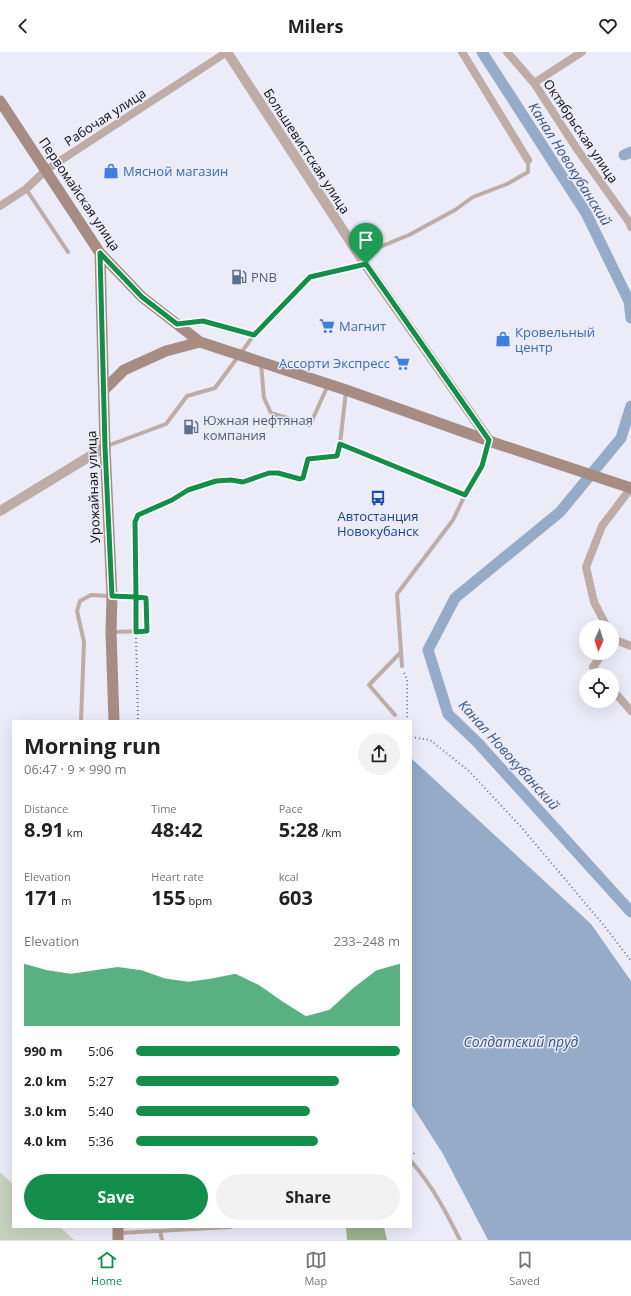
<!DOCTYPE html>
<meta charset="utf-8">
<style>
body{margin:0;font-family:"Open Sans",sans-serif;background:#f2f2f2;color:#222;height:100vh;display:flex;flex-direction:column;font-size:15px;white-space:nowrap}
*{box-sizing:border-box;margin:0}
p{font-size:13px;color:#767676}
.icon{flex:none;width:22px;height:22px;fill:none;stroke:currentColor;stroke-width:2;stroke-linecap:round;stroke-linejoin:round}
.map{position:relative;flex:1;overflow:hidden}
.panel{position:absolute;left:12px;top:668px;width:400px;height:508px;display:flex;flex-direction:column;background:#fff;border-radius:0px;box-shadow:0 4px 16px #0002}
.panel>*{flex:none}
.needle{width:26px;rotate:183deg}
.buttons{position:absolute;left:579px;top:568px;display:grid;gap:8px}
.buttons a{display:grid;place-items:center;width:40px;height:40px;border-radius:50%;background:#fff;box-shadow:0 4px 16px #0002;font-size:20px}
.pin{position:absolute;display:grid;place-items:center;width:34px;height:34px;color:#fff;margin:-41px -17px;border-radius:50% 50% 50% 0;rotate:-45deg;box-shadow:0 0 4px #0007}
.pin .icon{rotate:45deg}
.round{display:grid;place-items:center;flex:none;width:42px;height:42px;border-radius:21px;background:#f2f2f2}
.headline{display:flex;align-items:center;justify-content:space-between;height:68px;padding:0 12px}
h1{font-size:22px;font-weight:700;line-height:30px}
.stats{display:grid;grid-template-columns:repeat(3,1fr);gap:6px;height:68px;padding:4px 12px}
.stats div{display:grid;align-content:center}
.stats b{font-size:20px;font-weight:700}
.stats small{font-size:11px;font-weight:400}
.stats p{font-size:11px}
.chart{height:112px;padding:8px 12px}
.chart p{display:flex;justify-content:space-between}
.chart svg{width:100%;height:72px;margin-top:4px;fill:#148f4b;opacity:.7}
.cta{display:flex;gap:8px;margin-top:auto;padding:8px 12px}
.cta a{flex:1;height:46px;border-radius:24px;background:#148f4b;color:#fff;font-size:16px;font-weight:700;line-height:46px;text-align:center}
.cta a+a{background:#f2f2f2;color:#222}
ul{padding:0 12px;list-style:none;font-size:13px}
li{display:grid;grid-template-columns:64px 48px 1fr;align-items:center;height:30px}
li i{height:10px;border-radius:5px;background:#148f4b}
header{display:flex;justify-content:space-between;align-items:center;height:52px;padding:0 12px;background:#fff;font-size:18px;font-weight:700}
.tabs{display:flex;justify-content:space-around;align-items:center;height:56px;border-top:1px solid #e0e0e0;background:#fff;font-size:11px;color:#767676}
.tabs a{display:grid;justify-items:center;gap:2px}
.tabs .selected{color:#148f4b}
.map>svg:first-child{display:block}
.green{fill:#c7d3bf}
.forest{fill:#9fb292}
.water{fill:#95abc8}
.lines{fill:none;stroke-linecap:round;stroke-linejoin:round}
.canal{stroke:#95abc8;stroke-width:11}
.path{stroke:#77777f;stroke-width:2;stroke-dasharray:1 3;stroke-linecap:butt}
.service{stroke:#beaca6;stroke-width:4}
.minor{stroke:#beaca6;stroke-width:8}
.tertiary{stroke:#beaca6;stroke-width:10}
.secondary{stroke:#a68c83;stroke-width:11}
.route-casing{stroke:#fff;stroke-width:8}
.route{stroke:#148f4b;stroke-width:5}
.labels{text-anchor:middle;stroke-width:3;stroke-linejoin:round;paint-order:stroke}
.street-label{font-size:13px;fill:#0b0b0f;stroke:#ebecf8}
.shop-label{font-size:13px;fill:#366cbe;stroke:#ebecf8;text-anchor:start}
.service-label{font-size:13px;fill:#4e5e75;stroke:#ebecf8;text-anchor:start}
.transit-label{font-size:13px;fill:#164399;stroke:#ebecf8}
.water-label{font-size:14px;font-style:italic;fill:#365680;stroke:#ebecf8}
</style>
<header><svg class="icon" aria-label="back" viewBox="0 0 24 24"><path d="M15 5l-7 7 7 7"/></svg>Milers<svg class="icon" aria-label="heart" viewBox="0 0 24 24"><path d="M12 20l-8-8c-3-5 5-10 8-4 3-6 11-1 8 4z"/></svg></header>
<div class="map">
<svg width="631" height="1188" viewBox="0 0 631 1188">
<rect width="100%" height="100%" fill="#ebecf8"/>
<path class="green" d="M0,1120l13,12v43h47l14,13h-74z"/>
<path class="forest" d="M346,1175h38l3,13h-40z"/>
<path class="water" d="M411,706l180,166 40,57v259h-143l-45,-86 -32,-50z"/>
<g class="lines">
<path class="canal" d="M482,0l104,161 43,88 2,17
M624,103l7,-3
M631,354l-10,32 -61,74 -105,86 -27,52 20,64 30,29 153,169"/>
<path class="path" d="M136,540l-1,-70 3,-7 34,-15 16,-10 28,-9 15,-1 12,2 26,-9h8l23,6 3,-2 4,-18 30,-3 1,-7
M136,552v22
M136,586l2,83
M404,621l3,6v42
M411,685l19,3 39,31 53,57 84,100 25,33
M411,1098l4,5"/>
<path class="service" d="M26,137l42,63
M360,203l49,-20 46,-25 18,-13 34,-13 21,-12v-12
M181,272l22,-3 51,14
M261,312l3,34 7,15 39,12 18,-40
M346,339l-6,53 125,51 17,-29 6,-23
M107,394l59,-22 21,-28 28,-8 39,-53 56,-58 54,-12
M402,614l-5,-72 56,-74 12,-25
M395,663l-26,-30 32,-33
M81,669l3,-79 -7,-31 3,-10 11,-6 55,3 1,33 -35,1
M411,1109c22,26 34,49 49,79
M160,1179l2,9
M120,1181l111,-6"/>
<path class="minor" d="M462,0l66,108
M507,0l27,31 43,66 52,73 2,5
M534,31l48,-31
M0,154l26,-17 20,-19 181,-118
M607,575l-13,-25 -8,-35 16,-41 29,-38
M612,585l1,2 18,7
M600,623l-7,-8 10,-14
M612,637l19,22"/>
<path class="tertiary" d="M227,0l138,212 124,176
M0,459l105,-64"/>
<path class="secondary" d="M0,49l100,152 42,44 58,45 146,48 149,53 136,45
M100,201l5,194 7,149 -1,36 3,89
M104,338l20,-20 42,-19 34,-9
M118,1188v-13"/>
</g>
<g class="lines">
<defs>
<path id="route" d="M366,212l-56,13 -56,58 -51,-14 -26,3 -35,-27 -42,-44 5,194 7,149 24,1v35l11,-1 -1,-33 -10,-1 -1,-75 3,-7 34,-15 16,-10 28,-9 15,-1 12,2 26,-9h9l22,6 3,-1 5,-19 29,-3 3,-12 125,51 17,-29 7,-26 -123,-176"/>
</defs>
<use href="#route" class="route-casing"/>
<use href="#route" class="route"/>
</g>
<defs>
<symbol id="shop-bare" viewBox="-9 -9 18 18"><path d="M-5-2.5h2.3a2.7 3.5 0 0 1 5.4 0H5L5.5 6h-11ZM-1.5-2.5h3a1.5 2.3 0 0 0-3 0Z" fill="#3f7fe0" stroke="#ebecf8" stroke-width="2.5" paint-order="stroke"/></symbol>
<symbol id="fuel-bare" viewBox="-9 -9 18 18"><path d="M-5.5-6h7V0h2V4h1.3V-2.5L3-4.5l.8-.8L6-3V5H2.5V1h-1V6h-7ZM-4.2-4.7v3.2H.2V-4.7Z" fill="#5c6f8a" stroke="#ebecf8" stroke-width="2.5" paint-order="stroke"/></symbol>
<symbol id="supermarket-bare" viewBox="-9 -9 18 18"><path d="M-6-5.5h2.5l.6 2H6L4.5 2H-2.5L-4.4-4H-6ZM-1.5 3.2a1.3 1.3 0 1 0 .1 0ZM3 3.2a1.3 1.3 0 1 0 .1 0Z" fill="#3f7fe0" stroke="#ebecf8" stroke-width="2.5" paint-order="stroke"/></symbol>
<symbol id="bus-bare" viewBox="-9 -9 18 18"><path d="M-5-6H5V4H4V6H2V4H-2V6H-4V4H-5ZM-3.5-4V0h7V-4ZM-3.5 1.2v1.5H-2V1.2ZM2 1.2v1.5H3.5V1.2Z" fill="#1a4fb4" stroke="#ebecf8" stroke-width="2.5" paint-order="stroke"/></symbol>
</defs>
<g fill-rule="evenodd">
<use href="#shop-bare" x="100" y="108" width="22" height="22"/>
<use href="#fuel-bare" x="228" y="214" width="22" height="22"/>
<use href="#supermarket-bare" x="316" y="263" width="22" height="22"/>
<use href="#shop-bare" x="492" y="276" width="22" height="22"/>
<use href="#supermarket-bare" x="391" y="300" width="22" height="22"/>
<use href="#fuel-bare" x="180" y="364" width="22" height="22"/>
<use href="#bus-bare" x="367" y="435" width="22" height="22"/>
</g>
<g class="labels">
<g class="street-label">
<text transform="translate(105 65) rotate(-33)" y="5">Рабочая улица</text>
<text transform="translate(581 79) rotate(56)" y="5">Октябрьская улица</text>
<text transform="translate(307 99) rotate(57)" y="5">Большевистская улица</text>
<text transform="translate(80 142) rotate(56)" y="5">Первомайская улица</text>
<text transform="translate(93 435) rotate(-92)" y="5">Урожайная улица</text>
</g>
<g class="shop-label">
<text x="123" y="124">Мясной магазин</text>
<text x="339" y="279">Магнит</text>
<text x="515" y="285">Кровельный<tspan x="515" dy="15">центр</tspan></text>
<text x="390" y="316" text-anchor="end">Ассорти Экспресс</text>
</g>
<g class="service-label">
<text x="251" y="230">PNB</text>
<text x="203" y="373">Южная нефтяная<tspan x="203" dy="15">компания</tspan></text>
</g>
<g class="transit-label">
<text x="378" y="469">Автостанция<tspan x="378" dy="15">Новокубанск</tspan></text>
</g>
<g class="water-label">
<text transform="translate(570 112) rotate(58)" y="5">Канал Новокубанский</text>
<text transform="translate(509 703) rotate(48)" y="5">Канал Новокубанский</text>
<text x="521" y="995">Солдатский пруд</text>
</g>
</g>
</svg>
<div class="buttons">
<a><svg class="needle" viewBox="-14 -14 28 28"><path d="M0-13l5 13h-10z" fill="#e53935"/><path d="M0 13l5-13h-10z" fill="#767676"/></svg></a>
<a><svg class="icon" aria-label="locate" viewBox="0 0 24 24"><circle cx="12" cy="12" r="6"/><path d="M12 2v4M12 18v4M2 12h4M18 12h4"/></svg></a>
</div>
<div class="pin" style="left:366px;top:212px;background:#1e9e55"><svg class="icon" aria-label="arrive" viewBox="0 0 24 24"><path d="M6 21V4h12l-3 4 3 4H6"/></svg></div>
<section class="panel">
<div class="headline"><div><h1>Morning run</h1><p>06:47 · 9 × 990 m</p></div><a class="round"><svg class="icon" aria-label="share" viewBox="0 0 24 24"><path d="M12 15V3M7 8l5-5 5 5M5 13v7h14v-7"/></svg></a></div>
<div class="stats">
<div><p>Distance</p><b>8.91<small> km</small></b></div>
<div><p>Time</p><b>48:42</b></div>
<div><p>Pace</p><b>5:28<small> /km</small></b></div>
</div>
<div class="stats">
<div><p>Elevation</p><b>171<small> m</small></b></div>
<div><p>Heart rate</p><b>155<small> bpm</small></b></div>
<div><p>kcal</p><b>603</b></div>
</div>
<div class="chart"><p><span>Elevation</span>233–248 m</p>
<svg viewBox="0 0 160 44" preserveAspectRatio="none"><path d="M0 44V6L10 10L20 12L30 10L40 8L50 10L60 15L70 17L80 15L90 12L100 19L110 29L120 38L130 34L140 21L150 10L160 6V44z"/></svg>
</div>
<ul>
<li><b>990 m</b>5:06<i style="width:100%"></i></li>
<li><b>2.0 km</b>5:27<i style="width:77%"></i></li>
<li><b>3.0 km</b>5:40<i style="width:66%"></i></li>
<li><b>4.0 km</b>5:36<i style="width:69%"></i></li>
</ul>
<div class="cta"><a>Save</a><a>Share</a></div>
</section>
</div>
<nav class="tabs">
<a class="selected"><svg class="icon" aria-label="home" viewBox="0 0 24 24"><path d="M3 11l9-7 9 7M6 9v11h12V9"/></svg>Home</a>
<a><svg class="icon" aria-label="map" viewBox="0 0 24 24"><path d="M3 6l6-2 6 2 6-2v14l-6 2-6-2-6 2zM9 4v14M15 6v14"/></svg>Map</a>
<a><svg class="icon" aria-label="saved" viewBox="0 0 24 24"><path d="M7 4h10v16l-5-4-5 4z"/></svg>Saved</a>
</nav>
